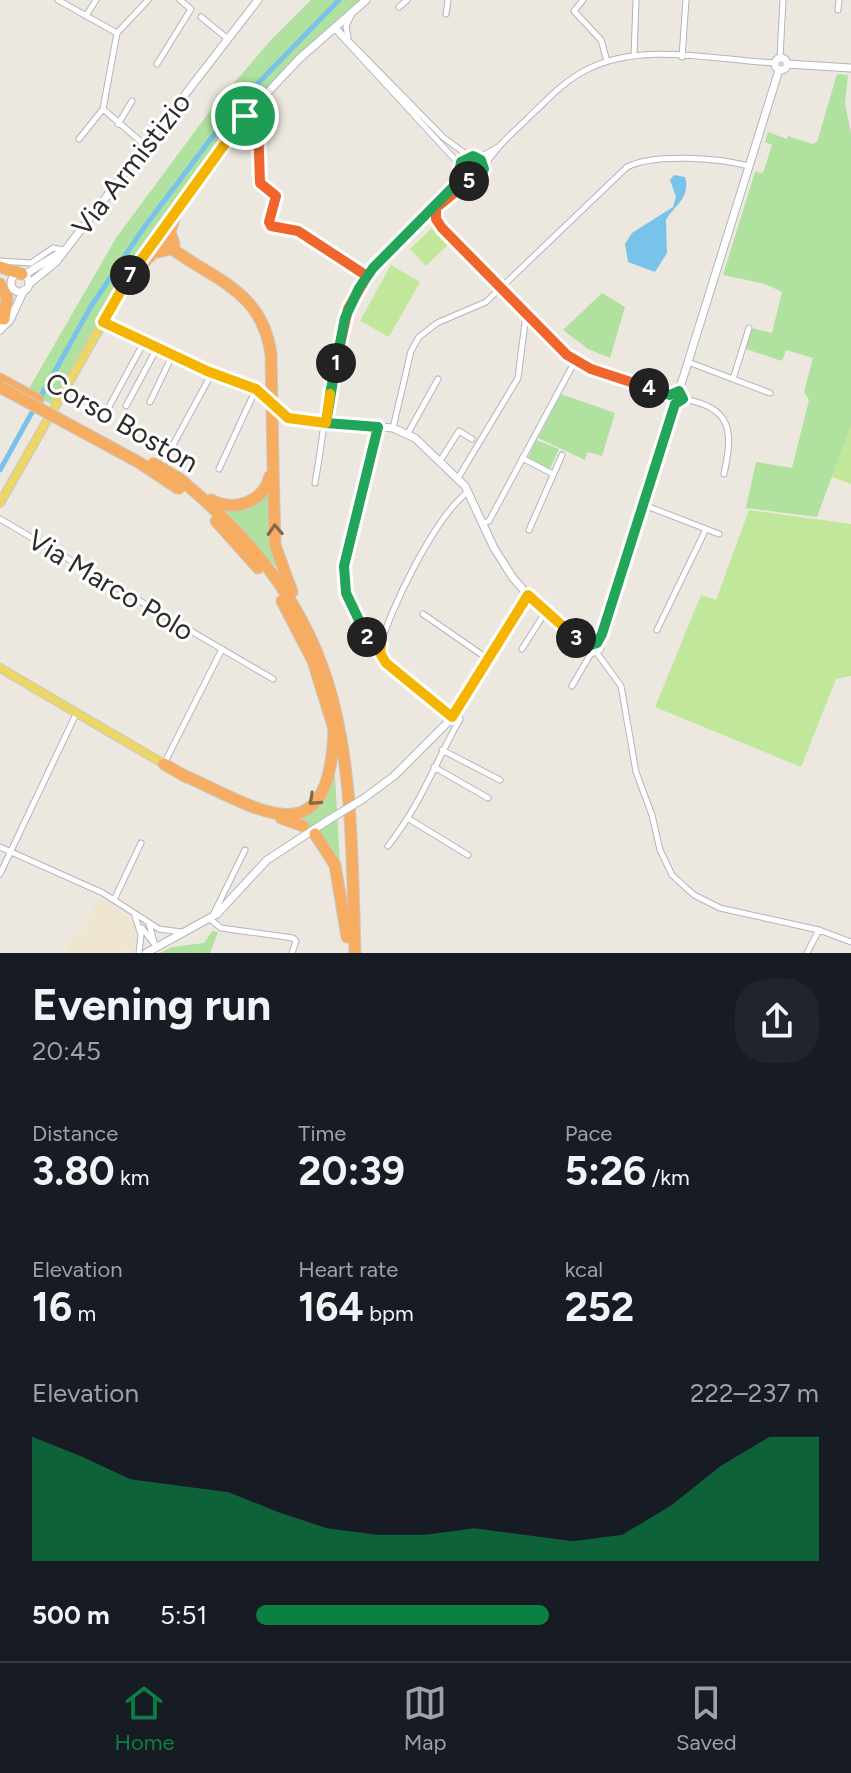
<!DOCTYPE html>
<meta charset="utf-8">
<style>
body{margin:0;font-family:Figtree,sans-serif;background:#20242c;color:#f1f3f6;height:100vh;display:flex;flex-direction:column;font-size:30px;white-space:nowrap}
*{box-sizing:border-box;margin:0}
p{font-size:26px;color:#9ea1a6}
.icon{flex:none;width:44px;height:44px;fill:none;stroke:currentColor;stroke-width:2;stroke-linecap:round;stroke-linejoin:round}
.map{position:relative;height:953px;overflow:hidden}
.drawer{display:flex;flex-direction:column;background:#171b24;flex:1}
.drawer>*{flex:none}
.pin{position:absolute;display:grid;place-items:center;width:68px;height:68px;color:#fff;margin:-34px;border:4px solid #fff;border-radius:50%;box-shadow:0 2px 8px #0007}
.km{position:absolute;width:40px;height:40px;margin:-20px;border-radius:50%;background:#222;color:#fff;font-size:22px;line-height:40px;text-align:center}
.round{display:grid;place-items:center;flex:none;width:84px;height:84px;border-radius:32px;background:#20242c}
.head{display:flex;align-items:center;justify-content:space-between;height:136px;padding:0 32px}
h1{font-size:44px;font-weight:700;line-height:60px}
.stats{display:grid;grid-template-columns:repeat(3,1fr);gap:12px;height:136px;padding:8px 32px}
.stats div{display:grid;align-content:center}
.stats b{font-size:40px;font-weight:700}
.stats small{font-size:22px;font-weight:400}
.stats p{font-size:22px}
.chart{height:224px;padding:16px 32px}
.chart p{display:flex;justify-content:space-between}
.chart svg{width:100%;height:144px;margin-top:8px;fill:#0b8043;opacity:.7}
ul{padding:0 32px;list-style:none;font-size:26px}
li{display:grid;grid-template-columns:128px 96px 1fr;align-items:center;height:60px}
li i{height:20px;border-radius:10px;background:#0b8043}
.menu{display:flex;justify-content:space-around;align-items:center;height:112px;border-top:2px solid #363941;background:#171b24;font-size:22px;color:#9ea1a6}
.menu a{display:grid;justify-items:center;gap:4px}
.menu .current{color:#0b8043}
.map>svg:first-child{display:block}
.education{fill:#eee6d0}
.green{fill:#b0e19f}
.pitch{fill:#c1e79b}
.water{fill:#78c3e9}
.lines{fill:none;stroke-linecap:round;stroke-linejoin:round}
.canal{stroke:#78c3e9;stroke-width:5}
.street-casing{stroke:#b3b4bf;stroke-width:7}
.secondary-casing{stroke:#b3b4bf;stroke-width:9}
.primary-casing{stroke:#c8c8c8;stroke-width:10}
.highway-casing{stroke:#c8c8c8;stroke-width:13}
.street{stroke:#fff;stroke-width:5}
.secondary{stroke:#fff;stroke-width:7}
.primary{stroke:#ebd667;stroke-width:8}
.highway{stroke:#f7ad61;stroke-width:11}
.secondary-bridge-casing{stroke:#b3b4bf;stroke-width:9;stroke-linecap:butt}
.highway-bridge-casing{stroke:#c8c8c8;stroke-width:13;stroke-linecap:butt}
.secondary-bridge{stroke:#fff;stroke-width:7}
.highway-bridge{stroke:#f7ad61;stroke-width:11}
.oneway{stroke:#876644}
.split-1-casing{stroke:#fff;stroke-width:16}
.split-2-casing{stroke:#fff;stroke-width:16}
.split-3-casing{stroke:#fff;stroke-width:16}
.split-4-casing{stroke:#fff;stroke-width:16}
.split-5-casing{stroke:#fff;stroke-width:16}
.split-6-casing{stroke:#fff;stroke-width:16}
.split-7-casing{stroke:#fff;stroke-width:16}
.split-8-casing{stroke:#fff;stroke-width:16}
.split-1{stroke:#f0652b;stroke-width:10}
.split-2{stroke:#22a559;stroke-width:10}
.split-3{stroke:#f5b400;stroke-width:10}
.split-4{stroke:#22a559;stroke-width:10}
.split-5{stroke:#f0652b;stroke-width:10}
.split-6{stroke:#22a559;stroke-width:10}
.split-7{stroke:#f5b400;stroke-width:10}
.split-8{stroke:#f5b400;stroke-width:10}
.labels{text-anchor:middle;stroke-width:6;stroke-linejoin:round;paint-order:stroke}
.street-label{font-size:28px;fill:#2c2c2c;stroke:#fff}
</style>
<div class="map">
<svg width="851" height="953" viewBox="0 0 851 953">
<rect width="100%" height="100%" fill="#ede8df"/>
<path class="education" d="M96,900l8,1 25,17 8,13 -2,22 -14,-3 -2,3h-54l8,-20 8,3z"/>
<path class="green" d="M311,0h49c-88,74 -160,161 -223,257 -31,47 -57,98 -86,147l-24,-12 89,-154 91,-123 63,-74z
M837,74l11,1 -3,29 6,29v293l-34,91 -71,-9 10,-46 36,6 17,-68 -5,-8 9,-34 -27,-8 -4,11 -36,-12 5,-21 21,5 10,-41 -17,-8 -42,-9 32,-103 8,1 9,-28 -7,-3 3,-10 19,7 1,-3 24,8 5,-2z
M602,293l23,14 -15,51 -22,-9 -25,-19z
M561,394l54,19 -13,43 -15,-4 -2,8 -47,-22z
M536,440l23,9 -9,20 -22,-11z
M268,483l10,83 -2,1 -57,-61 16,2z
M331,775l4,1 5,88 -19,-28 -28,-21 9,-3z
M212,931l6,1 -8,21h-50l12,-6 32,-4z"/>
<path class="pitch" d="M432,228l16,17 -22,21 -16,-17z
M391,265l29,17 -31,55 -29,-16z
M851,426v58l-19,-7z
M749,510l102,14v152l-15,3 -35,88 -146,-60 46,-112 15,5z"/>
<path class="water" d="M674,175l11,2c6,20 -10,28 -19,43l1,33 -12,19 -27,-10 -3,-18 7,-11 41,-26 3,-10 -6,-17z"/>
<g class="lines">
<path class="canal" d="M0,470l90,-162 53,-79 91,-121 105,-108"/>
<defs>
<path id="street" d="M58,0l59,33
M583,0l-9,11 27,29 6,21
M399,7l8,-7
M838,10l1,-10
M446,14l2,-14
M86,16l10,-16
M201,17l27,22
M335,27l109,111 25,18
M334,28l126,137
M348,37l-2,-11 5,-10
M634,56l2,-56
M682,57l4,-57
M780,57l3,-57
M157,64l34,-55 -11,-9
M259,103l1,78 16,15 -5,30 27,5 69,45
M241,121l12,3 5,7
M118,124l14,-23
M79,139l24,-30
M146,146l-43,-37 14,-76 31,-33
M460 169a12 12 0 1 1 24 0a12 12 0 1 1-24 0Z
M479,158l19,-11
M484,168c10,-20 29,-35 45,-51 18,-17 34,-35 57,-47 55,-29 129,-10 189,-7
M435,209l35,-28
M429,214l146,147 95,34
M0,261l31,2 22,-15 10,2
M688,362l82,31
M733,379l16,-51
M683,399c50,8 50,33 41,75
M150,402l22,-46
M126,406l31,-58
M104,416l40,-74
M378,427l-34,148c1,20 14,66 37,70
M393,428l18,-77 8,-14 18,-14 49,-21 141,-135c28,-14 91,-9 122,-1
M408,433l30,-54
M522,458l31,16
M440,461l19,-30 13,8
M161,467l51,-94
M219,469l37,-80
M458,478l60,-100 8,-64
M315,483c11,-57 15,-148 45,-196 20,-33 54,-55 78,-85 8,-9 20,-16 23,-28
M644,505l75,29
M0,519l273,160
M482,524l7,-3 86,-160
M529,530l33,-75
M423,614l65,45
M657,630l49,-101
M522,649l24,-38
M597,653l24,33 15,86 16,43 8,35 12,25 22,20 26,13 99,22 32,12
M572,686l19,-33
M452,717l-66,-54 -7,-12c9,-39 57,-136 89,-159
M442,750l58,30
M164,764l57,-113
M434,767l54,31
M409,819l59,36
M388,846c33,-42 46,-81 72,-127l-2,-7
M0,847l103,46 56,36 22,3
M0,874l76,-160
M114,900l27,-57
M213,915l32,-65
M135,916l6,19 -2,18
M210,919l11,9 72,10 3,3 -4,12
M149,924l6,21
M142,928l14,18
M807,953l12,-23"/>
<path id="secondary" d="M775 64a6 6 0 1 1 12 0a6 6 0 1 1-12 0Z
M787,64l64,4
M156,236l83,-113 60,-64 67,-59
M11 283a9 9 0 1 1 18 0a9 9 0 1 1-18 0Z
M24,275l34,-21
M29,284l27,-22 202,-262
M103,322l104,49 49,18 38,31 99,8 22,10 50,48 29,62 19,30 15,17 60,51 3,7 9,-4 -6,-7 -6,4
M0,330l10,-10 14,-30
M670 397a7 7 0 1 1 14 0a7 7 0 1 1-14 0Z
M679,391l100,-321
M597,643l78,-239
M363,799l31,-23 64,-64 70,-117
M146,953l71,-39 50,-54 63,-41"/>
<path id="primary" d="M138,262l18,-26
M0,503l129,-226
M0,668l164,96"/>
<path id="highway" d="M156,236c46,42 105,47 115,118
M174,244l-4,-12 7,-24
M0,267l22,7
M127,279l26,-26 17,-4
M0,284l7,14 -3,21
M0,379l38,21
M273,464l2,81 17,47
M180,479c174,144 169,266 175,474
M211,500c23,12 52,3 59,-24
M216,521l42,47
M282,601l31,60 21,68
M164,764l22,13
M181,774c77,34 149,89 153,-46
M281,818l22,8
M315,834l20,31 12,72"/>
</defs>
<use href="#street" class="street-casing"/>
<use href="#secondary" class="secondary-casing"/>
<use href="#primary" class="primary-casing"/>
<use href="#highway" class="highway-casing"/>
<use href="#street" class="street"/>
<use href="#secondary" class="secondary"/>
<use href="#primary" class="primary"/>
<use href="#highway" class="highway"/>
<defs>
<path id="secondary-bridge" d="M330,819l33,-20"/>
<path id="highway-bridge" d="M271,354l2,110
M0,387l140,76 39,26
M153,463l27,16"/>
</defs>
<use href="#secondary-bridge" class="secondary-bridge-casing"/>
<use href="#highway-bridge" class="highway-bridge-casing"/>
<use href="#secondary-bridge" class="secondary-bridge"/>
<use href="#highway-bridge" class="highway-bridge"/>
</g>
<defs><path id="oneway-chevron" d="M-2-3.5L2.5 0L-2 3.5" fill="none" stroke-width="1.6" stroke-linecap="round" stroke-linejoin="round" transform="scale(2)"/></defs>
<g class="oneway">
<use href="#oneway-chevron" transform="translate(275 530) rotate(-93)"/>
<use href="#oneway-chevron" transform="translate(314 800) rotate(137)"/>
</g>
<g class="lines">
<defs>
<path id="split-1" d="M245,116l13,7 2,60 16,13 -7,26 2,4 27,5 69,45 -19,33 -12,54"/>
<path id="split-2" d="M336,363l-10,60 52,4 -34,139 2,27 21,44"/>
<path id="split-3" d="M367,637l14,8 -1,8 6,10 66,54 76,-122 48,43"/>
<path id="split-4" d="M576,638l12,8 9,-3 5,-9 73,-230 8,-5 -4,-8 -9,4 -21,-7"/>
<path id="split-5" d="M469,181l-33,27v11l6,9 125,127 24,14 58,19"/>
<path id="split-6" d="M330,394l15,-76 14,-30 14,-20 84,-85 4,-21 12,-6 8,4 3,9 -4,9 -11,3"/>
<path id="split-7" d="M130,275l-27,47 104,49 49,18 32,29 38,5 4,-29"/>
<path id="split-8" d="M130,275l115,-159"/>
</defs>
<use href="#split-1" class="split-1-casing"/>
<use href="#split-2" class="split-2-casing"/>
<use href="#split-3" class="split-3-casing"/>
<use href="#split-4" class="split-4-casing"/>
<use href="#split-5" class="split-5-casing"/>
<use href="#split-6" class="split-6-casing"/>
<use href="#split-7" class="split-7-casing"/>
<use href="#split-8" class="split-8-casing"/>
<use href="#split-1" class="split-1"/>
<use href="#split-2" class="split-2"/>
<use href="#split-3" class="split-3"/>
<use href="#split-4" class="split-4"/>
<use href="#split-5" class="split-5"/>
<use href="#split-6" class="split-6"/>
<use href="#split-7" class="split-7"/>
<use href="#split-8" class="split-8"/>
</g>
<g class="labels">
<g class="street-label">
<text transform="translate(131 164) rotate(-52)" y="10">Via Armistizio</text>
<text transform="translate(122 422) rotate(30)" y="10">Corso Boston</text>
<text transform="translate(111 585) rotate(31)" y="10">Via Marco Polo</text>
</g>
</g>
</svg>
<div class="pin" style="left:245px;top:116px;background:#1e9e55"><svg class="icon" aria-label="arrive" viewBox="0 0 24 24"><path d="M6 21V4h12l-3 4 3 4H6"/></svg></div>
<b class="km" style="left:336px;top:363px">1</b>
<b class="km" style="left:367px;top:637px">2</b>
<b class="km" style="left:576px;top:638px">3</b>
<b class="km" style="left:649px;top:388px">4</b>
<b class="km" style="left:469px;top:181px">5</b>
<b class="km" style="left:130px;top:275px">7</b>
</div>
<section class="drawer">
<div class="head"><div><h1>Evening run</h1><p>20:45</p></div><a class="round"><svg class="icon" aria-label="share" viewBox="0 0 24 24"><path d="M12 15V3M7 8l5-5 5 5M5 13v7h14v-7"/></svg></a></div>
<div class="stats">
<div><p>Distance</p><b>3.80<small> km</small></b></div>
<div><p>Time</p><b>20:39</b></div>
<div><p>Pace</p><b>5:26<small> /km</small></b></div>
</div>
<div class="stats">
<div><p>Elevation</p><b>16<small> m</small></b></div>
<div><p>Heart rate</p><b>164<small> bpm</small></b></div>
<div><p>kcal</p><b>252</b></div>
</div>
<div class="chart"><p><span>Elevation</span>222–237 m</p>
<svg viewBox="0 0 160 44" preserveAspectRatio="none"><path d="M0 44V6L10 12L20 19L30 21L40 23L50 29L60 34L70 36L80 36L90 34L100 36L110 38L120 36L130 27L140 15L150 6L160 6V44z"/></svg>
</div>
<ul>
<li><b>500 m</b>5:51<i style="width:52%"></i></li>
</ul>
</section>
<nav class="menu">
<a class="current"><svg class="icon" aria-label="home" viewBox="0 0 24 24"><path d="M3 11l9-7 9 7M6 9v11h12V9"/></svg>Home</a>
<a><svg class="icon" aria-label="map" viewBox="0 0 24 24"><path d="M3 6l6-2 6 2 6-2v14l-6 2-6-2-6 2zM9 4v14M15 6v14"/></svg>Map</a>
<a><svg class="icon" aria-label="saved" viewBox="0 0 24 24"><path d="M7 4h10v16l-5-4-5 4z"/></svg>Saved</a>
</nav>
